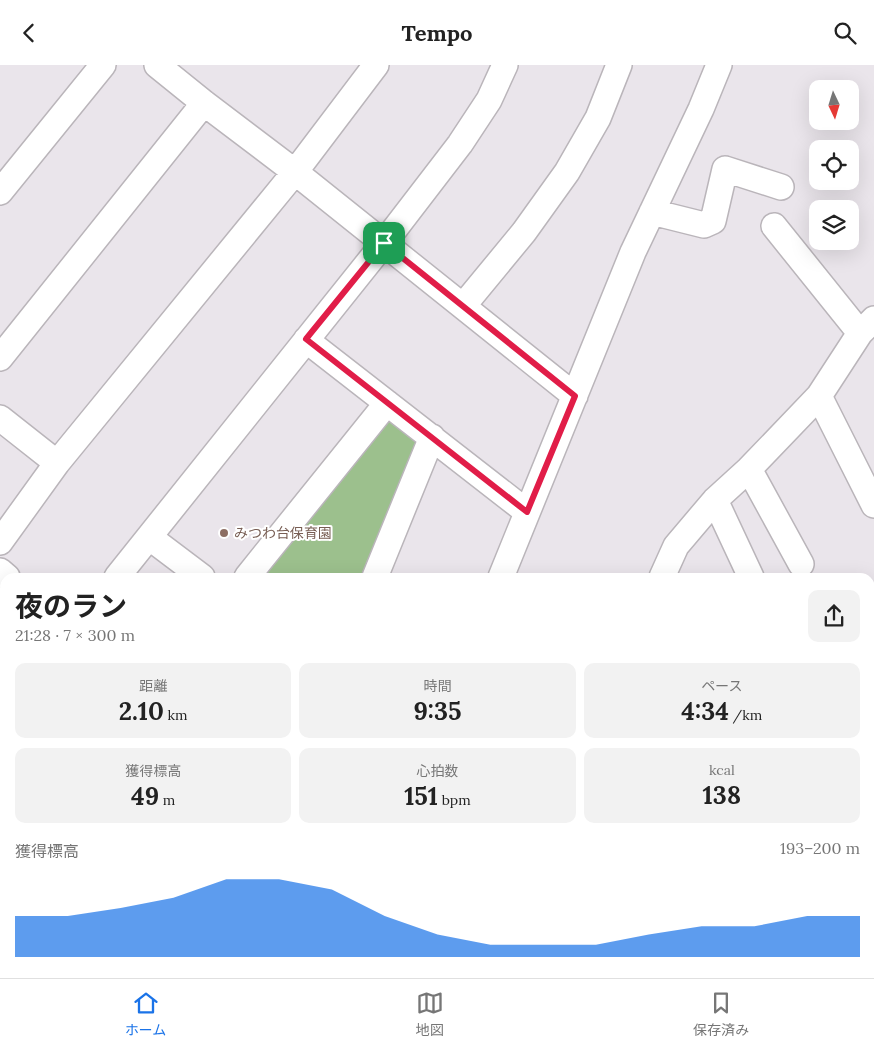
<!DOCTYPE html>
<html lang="ja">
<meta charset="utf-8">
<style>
body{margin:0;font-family:Lora,"Noto Sans JP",serif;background:#f2f2f2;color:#222;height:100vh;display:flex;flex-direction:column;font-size:19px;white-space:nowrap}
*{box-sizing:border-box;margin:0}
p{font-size:16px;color:#767676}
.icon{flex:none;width:28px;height:28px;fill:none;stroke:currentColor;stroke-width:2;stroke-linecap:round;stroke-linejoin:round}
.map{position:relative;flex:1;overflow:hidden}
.details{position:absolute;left:0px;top:508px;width:875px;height:406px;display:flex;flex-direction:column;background:#fff;border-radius:15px 15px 0 0;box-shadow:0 5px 20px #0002}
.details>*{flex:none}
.needle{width:32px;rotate:176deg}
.fabs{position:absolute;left:809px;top:15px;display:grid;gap:10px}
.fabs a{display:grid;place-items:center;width:50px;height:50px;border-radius:10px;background:#fff;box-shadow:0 5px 20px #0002;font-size:25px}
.pin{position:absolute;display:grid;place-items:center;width:42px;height:42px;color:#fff;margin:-21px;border-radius:10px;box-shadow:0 2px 8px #0006}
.round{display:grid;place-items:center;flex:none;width:52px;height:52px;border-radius:10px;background:#f2f2f2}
.head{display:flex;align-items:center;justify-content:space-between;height:85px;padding:0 15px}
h1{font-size:28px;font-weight:700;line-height:38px}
.stats{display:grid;grid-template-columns:repeat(3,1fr);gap:8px;height:85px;padding:5px 15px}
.stats div{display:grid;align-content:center;border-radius:10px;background:#f2f2f2;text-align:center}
.stats b{font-size:25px;font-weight:700}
.stats small{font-size:14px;font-weight:400}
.stats p{font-size:14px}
.chart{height:140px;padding:10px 15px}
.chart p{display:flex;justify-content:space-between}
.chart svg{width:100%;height:90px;margin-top:5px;fill:#1a73e8;opacity:.7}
header{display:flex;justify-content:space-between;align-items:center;height:65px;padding:0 15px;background:#fff;font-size:22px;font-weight:700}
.tabs{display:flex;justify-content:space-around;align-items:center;height:70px;border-top:1px solid #e0e0e0;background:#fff;font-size:14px;color:#767676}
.tabs a{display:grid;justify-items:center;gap:2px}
.tabs .active{color:#1a73e8}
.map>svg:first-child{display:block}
.education{fill:#e9d7e8}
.green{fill:#9cc08d}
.building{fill:#dbaef8;stroke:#89858b}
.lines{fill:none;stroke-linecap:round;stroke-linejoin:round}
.minor-casing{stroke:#bab5ba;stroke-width:28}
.minor{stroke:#fff;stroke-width:25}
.route-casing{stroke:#fff;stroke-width:10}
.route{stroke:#e11d48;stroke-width:6}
.education-dot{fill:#8d6e63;stroke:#fff;stroke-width:2}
.labels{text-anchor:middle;stroke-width:4;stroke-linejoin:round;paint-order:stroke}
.education-label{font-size:14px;fill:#785e54;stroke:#fff;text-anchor:start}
</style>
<header><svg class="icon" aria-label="back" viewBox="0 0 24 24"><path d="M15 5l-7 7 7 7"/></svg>Tempo<svg class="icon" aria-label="search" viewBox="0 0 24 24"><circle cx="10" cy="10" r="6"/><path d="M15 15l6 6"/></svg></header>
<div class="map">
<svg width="874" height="913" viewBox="0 0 874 913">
<rect width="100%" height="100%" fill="#eae5eb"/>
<path class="education" d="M874,528v385h-202l1,-4h197v-379z"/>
<path class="green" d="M395,349l26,25 -55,138h-109l125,-160z"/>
<path class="building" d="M0,561l5,4v58l-5,-4z
M0,707l5,4v49l-5,7z
M870,770l4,2v80l-4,7z
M5,857v52h4l-3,4h-6v-49z
M95,909h44l-4,4h-38l-3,-3z
M201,909h54l-4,4h-54z
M688,909h64l-2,4h-64z
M781,909h2l11,4h-15z
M803,909h59l-3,4h-50z"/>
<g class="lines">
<defs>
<path id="minor" d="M157,0l47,38 91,69 280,224
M0,127l103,-127
M652,147l52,13 9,-4 12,-52 56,18
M774,161l86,107
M463,241l61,-74 43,-60 31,-54 21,-53
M306,275l221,172
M0,293l204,-255
M819,331l55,109
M0,353l57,45
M749,404l52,95
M715,435l36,77
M149,472l53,40
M0,477l57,-79 238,-291 81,-107
M0,506l7,6
M117,512l267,-334 76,-99 29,-44 16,-35
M247,512l140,-174
M375,512l57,-140
M501,512l132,-325 68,-143 18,-44
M662,512l14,-31 39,-46 34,-31 70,-73 41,-63 14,-14
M0,666l5,4
M0,817l5,-6
M469,909l3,4
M52,913l3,-4
M188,913l3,-4
M327,913l2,-4
M491,913l2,-4
M668,913l1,-4"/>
</defs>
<use href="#minor" class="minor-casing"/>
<use href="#minor" class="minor"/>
</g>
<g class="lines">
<defs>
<path id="route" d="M384,178l191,153 -48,116 -221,-173z"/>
</defs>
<use href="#route" class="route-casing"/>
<use href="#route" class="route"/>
</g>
<circle class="education-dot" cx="224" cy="468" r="5"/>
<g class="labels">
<g class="education-label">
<text x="234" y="473">みつわ台保育園</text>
</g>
</g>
</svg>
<div class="fabs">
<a><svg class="needle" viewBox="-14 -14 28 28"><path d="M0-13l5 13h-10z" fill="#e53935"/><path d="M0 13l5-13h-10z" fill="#767676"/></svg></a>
<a><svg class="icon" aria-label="locate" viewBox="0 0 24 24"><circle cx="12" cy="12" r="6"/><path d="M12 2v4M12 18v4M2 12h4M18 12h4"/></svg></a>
<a><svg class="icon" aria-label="layers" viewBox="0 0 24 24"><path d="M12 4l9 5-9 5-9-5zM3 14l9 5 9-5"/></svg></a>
</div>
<div class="pin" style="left:384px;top:178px;background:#1e9e55"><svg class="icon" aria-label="arrive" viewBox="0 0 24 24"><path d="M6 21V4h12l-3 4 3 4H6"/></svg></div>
<section class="details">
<div class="head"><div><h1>夜のラン</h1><p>21:28 · 7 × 300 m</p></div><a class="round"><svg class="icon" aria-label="share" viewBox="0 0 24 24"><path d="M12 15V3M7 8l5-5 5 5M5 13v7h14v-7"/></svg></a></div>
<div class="stats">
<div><p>距離</p><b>2.10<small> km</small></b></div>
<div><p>時間</p><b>9:35</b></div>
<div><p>ペース</p><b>4:34<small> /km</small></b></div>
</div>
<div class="stats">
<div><p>獲得標高</p><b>49<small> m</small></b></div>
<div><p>心拍数</p><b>151<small> bpm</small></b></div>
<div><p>kcal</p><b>138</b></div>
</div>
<div class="chart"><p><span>獲得標高</span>193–200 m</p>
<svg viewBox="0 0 160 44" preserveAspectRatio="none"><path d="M0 44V24L10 24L20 20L30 15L40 6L50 6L60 11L70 24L80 33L90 38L100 38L110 38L120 33L130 29L140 29L150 24L160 24V44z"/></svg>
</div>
</section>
</div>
<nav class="tabs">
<a class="active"><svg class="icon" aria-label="home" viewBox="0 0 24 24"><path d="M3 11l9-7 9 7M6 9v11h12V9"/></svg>ホーム</a>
<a><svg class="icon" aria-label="map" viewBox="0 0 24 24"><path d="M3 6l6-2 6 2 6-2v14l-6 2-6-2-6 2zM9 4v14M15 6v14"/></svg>地図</a>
<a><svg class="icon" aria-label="saved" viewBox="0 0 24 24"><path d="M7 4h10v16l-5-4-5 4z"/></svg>保存済み</a>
</nav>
